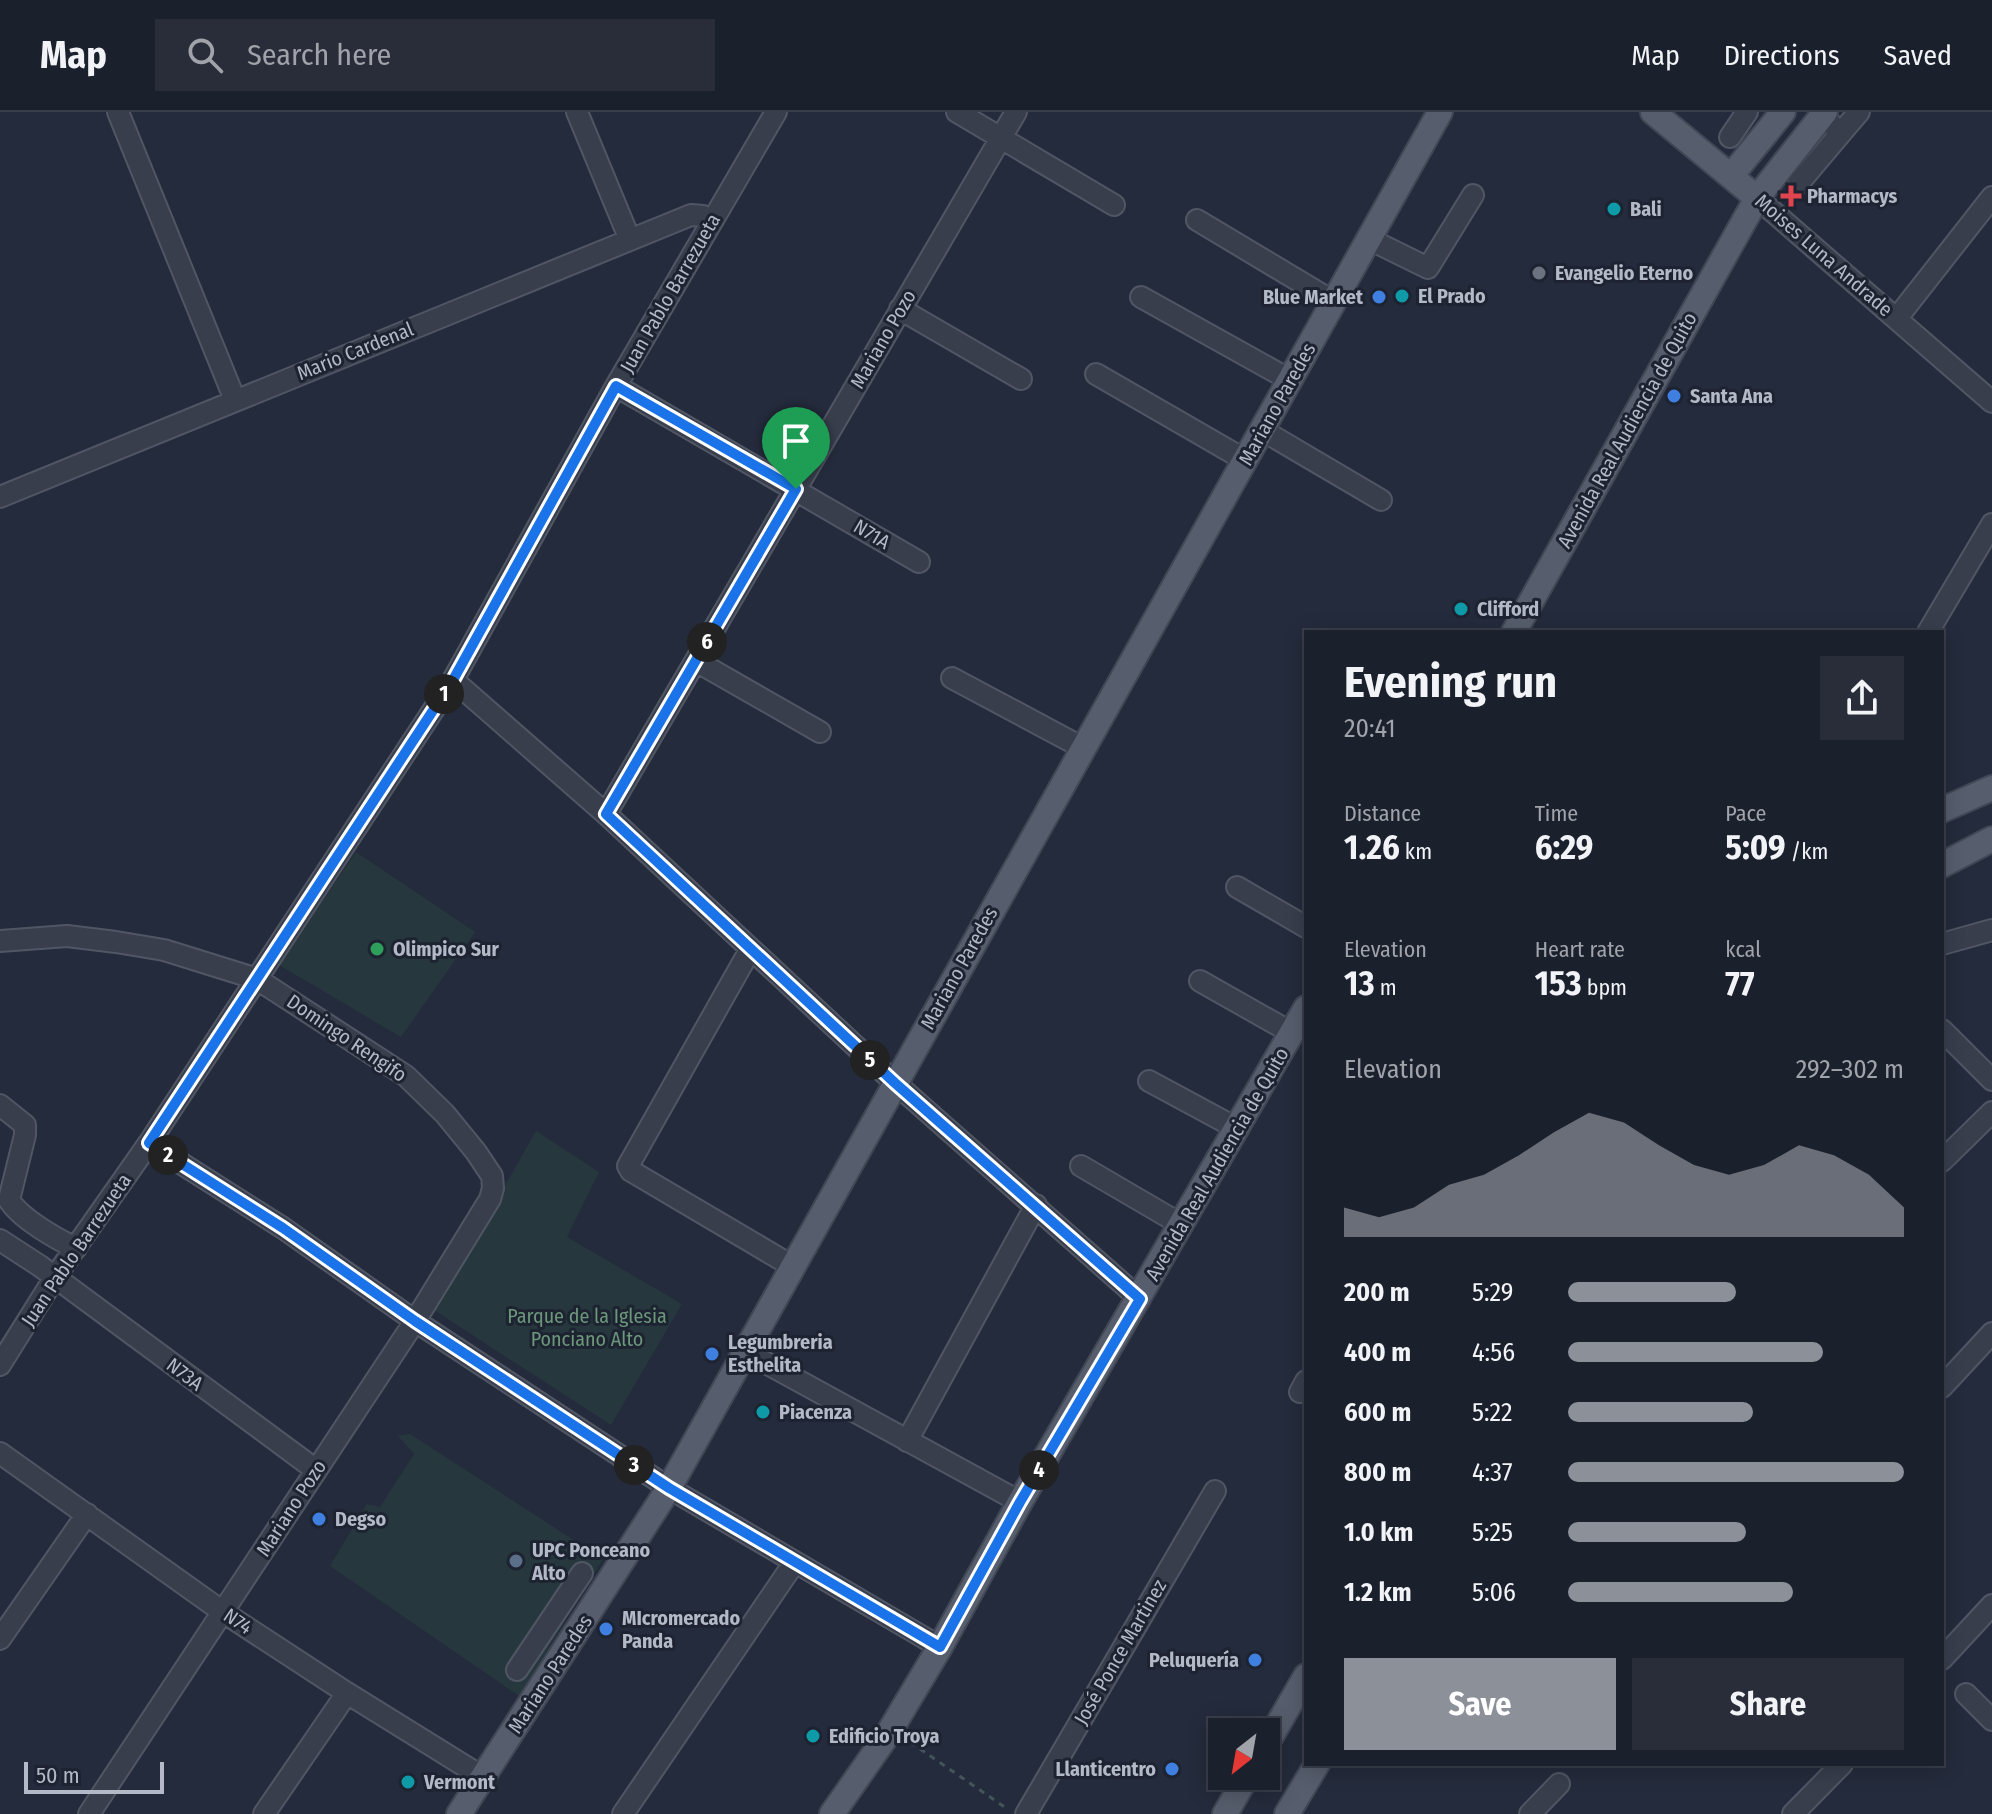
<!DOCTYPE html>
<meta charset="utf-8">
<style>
body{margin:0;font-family:"Fira Sans Condensed",sans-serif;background:#282d39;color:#f1f3f6;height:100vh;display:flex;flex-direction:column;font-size:30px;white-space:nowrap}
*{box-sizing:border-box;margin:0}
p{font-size:26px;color:#a0a3aa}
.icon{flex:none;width:44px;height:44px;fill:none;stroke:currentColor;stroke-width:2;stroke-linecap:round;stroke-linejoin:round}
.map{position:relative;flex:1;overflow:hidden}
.drawer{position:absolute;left:1304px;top:518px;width:640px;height:1136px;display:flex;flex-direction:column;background:#1b202d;border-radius:0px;box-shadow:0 4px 20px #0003,0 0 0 2px #393e49}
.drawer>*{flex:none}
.needle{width:52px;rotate:211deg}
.controls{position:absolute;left:1208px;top:1606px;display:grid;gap:16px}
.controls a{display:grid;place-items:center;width:72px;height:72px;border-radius:0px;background:#1b202d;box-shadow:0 4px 20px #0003,0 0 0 2px #393e49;font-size:40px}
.scale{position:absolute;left:24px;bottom:20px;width:140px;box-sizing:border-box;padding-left:8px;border:4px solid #b3b9c7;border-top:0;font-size:22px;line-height:28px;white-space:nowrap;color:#b3b9c7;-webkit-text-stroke:6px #1d2331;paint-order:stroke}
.pin{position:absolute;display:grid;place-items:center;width:68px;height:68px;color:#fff;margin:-82px -34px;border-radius:50% 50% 50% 0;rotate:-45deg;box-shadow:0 0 8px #0007}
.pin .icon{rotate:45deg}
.km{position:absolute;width:40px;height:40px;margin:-20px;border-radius:50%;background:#222;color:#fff;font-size:22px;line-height:40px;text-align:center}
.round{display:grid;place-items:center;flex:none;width:84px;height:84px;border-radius:0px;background:#282d39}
.overview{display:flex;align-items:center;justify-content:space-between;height:136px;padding:0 40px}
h1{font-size:44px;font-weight:700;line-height:60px}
.stats{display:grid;grid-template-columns:repeat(3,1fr);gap:12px;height:136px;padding:8px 40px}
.stats div{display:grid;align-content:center}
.stats b{font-size:34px;font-weight:700}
.stats small{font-size:22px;font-weight:400}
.stats p{font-size:22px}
.chart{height:224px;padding:16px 40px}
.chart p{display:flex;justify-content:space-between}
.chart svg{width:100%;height:144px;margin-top:8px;fill:#8c9099;opacity:.7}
.primary-button{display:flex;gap:16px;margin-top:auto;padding:16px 40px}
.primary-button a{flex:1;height:92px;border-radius:0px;background:#8c9099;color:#fff;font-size:32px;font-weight:700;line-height:92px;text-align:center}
.primary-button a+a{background:#282d39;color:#f1f3f6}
ul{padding:0 40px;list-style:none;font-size:26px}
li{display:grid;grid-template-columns:128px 96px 1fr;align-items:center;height:60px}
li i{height:20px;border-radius:10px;background:#8c9099}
header{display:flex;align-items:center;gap:48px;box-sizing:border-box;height:112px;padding:0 40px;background:#1b202d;border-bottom:2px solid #393e49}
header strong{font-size:38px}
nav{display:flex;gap:44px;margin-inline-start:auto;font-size:28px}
.search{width:560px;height:72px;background:#282d39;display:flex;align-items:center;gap:20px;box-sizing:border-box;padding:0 28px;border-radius:0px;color:#a0a3aa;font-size:30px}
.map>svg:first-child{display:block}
.green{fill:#26383d}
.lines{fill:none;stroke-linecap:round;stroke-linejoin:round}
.minor-casing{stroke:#505664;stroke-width:24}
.major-casing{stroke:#414755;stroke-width:28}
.path{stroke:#44555a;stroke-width:3;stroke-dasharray:6 6;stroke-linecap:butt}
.minor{stroke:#383e4c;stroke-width:20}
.major{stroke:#565d6c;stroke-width:24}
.route-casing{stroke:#fff;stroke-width:16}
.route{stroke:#1a73e8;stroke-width:10}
.health-dot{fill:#e0444e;stroke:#1d2331;stroke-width:3}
.culture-dot{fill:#0f9aa8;stroke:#1d2331;stroke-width:3}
.worship-dot{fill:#6b7280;stroke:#1d2331;stroke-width:3}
.shop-dot{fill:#3f7fe0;stroke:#1d2331;stroke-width:3}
.leisure-dot{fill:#2e9e5b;stroke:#1d2331;stroke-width:3}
.service-dot{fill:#5c6f8a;stroke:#1d2331;stroke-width:3}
.labels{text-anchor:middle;stroke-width:6;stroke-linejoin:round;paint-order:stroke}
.poi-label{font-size:20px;font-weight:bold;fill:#b3b9c7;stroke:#1d2331;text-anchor:start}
.street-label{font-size:20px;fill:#b3b9c7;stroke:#1d2331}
.park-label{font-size:20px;fill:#6b977a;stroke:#1d2331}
</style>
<header>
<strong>Map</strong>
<div class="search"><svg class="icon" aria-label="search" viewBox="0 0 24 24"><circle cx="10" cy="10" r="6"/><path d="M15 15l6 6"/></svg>Search here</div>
<nav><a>Map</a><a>Directions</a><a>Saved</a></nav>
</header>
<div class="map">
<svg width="1992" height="1702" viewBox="0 0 1992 1702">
<rect width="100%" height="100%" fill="#242b3c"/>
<path class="green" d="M356,740l119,80 -74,105 -122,-72z
M536,1019l63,41 -32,65 115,67 -71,121 -177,-115z
M410,1322l193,125 -84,137 -189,-130 37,-62 13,3 34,-53 -16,-18z"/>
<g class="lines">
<defs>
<path id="minor" d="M118,0l117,288
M577,0l53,128
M957,0l157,93
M1841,21l18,-21
M1730,25l17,-25
M1798,72l43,-51 -19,-17
M1757,86l235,204
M1197,108l137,82
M1369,127l59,29 45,-73
M1141,185l149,83
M900,197l121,70
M1897,206l95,-121
M1096,262l149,86
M616,274l303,176
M1262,318l119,70
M0,385l691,-282 12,1 8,5
M1928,520l64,-108
M696,549l124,71
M952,566l131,70
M453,568l153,134 289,269 245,216
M606,702l410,-702
M1237,775l69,40
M0,829l67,-5 49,6 48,8 93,29 149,97 39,38 31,38 16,24 1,12 -3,11 -75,122 -326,493
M1942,832l50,-14
M750,838l-122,216 3,5 161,95
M1200,869l92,52
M1942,918l50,50
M1149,969l89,48
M0,993l25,20v10l-16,65c11,18 47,39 67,48
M149,1031l134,85 132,93 254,167 271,159
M1942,1049l50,-49
M1081,1054l101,59
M0,1128l40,26 276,204
M746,1240l274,150
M0,1253l55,-88 94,-134 304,-463 163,-294 160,-274
M1942,1275l50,-54
M1300,1280l6,-11
M907,1329l129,-236
M0,1341l223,159 124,81 137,85
M0,1527l87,-125
M1942,1547l50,-54
M517,1558l65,-97
M1966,1582l26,26
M264,1702l83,-121
M623,1702l171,-251
M1026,1702l189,-323
M1530,1702l29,-30
M1793,1702l49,-50"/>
<path id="major" d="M1653,0l104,86
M1731,64l52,-64
M1514,520l243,-434 68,-86
M1942,698l50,-22
M1942,753l50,-26
M1266,1633l40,-69
M459,1702l210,-326 771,-1376
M832,1702l56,-80 52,-87 80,-145 286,-494
M1225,1702l22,-38
M1287,1702l30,-50"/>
</defs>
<use href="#minor" class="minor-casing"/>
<use href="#major" class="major-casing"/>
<path class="path" d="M910,1630l99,68"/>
<use href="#minor" class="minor"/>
<use href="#major" class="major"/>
</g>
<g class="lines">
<defs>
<path id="route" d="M616,274l180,103 -190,325 289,269 245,216 -120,203 -80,145 -271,-159 -254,-167 -132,-93 -134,-85 304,-463z"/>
</defs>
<use href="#route" class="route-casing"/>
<use href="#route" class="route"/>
</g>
<path class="health-dot" d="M1787 72h8v8h8v8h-8v8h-8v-8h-8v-8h8z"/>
<g class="culture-dot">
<circle cx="1614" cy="97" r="8"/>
<circle cx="1402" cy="184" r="8"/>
<circle cx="1461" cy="497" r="8"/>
<circle cx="763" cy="1300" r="8"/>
<circle cx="813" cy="1624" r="8"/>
<circle cx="408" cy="1670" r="8"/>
</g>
<circle class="worship-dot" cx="1539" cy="161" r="8"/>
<g class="shop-dot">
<circle cx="1379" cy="185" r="8"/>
<circle cx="1674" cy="284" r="8"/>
<circle cx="712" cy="1242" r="8"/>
<circle cx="319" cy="1407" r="8"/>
<circle cx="606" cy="1517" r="8"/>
<circle cx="1255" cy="1548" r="8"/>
<circle cx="1172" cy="1657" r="8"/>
</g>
<circle class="leisure-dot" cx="377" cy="837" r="8"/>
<circle class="service-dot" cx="516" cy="1449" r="8"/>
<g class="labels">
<g class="poi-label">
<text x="1807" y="91">Pharmacys</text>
<text x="1630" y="104">Bali</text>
<text x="1555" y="168">Evangelio Eterno</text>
<text x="1418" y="191">El Prado</text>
<text x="1363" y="192" text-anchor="end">Blue Market</text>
<text x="1690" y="291">Santa Ana</text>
<text x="1477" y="504">Clifford</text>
<text x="393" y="844">Olimpico Sur</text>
<text x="728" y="1237">Legumbreria<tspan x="728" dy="23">Esthelita</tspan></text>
<text x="779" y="1307">Piacenza</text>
<text x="335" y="1414">Degso</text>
<text x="532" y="1445">UPC Ponceano<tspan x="532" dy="23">Alto</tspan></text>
<text x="622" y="1513">MIcromercado<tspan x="622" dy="23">Panda</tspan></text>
<text x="1239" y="1555" text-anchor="end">Peluquería</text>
<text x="829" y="1631">Edificio Troya</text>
<text x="1156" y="1664" text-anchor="end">Llanticentro</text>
<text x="424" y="1677">Vermont</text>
</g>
<g class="street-label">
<text transform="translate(1824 143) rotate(41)" y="7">Moises Luna Andrade</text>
<text transform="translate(670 181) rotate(-60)" y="7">Juan Pablo Barrezueta</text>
<text transform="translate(883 227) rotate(-60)" y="7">Mariano Pozo</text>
<text transform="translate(355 239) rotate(-22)" y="7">Mario Cardenal</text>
<text transform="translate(1277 292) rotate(-61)" y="7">Mariano Paredes</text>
<text transform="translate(1627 318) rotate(-61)" y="7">Avenida Real Audiencia de Quito</text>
<text transform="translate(872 422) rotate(31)" y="7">N71A</text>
<text transform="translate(959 856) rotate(-61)" y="7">Mariano Paredes</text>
<text transform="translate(347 926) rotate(34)" y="7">Domingo Rengifo</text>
<text transform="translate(1217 1052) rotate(-60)" y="7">Avenida Real Audiencia de Quito</text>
<text transform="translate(76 1138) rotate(-56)" y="7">Juan Pablo Barrezueta</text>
<text transform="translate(185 1262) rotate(37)" y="7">N73A</text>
<text transform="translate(291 1396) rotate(-57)" y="7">Mariano Pozo</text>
<text transform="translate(238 1509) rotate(34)" y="7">N74</text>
<text transform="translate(1120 1540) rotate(-60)" y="7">José Ponce Martinez</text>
<text transform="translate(550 1562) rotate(-57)" y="7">Mariano Paredes</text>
</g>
<g class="park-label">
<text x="587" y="1211">Parque de la Iglesia<tspan x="587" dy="23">Ponciano Alto</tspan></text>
</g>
</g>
</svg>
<div class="controls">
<a><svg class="needle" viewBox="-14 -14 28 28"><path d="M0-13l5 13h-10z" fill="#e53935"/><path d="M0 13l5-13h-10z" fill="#a0a3aa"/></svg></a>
</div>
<div class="scale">50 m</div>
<div class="pin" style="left:796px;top:377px;background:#1e9e55"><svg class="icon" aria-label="arrive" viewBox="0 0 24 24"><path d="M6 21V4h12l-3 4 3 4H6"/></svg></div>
<b class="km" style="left:444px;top:582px">1</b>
<b class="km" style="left:168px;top:1043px">2</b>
<b class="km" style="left:634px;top:1353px">3</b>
<b class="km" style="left:1039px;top:1358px">4</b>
<b class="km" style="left:870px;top:948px">5</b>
<b class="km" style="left:707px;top:530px">6</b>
<section class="drawer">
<div class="overview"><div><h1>Evening run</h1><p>20:41</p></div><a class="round"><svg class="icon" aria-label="share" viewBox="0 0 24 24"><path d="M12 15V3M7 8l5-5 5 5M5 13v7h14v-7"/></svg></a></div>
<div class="stats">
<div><p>Distance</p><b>1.26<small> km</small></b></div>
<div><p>Time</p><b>6:29</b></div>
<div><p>Pace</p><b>5:09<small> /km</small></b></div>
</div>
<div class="stats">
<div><p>Elevation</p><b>13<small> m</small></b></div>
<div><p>Heart rate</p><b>153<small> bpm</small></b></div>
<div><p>kcal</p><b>77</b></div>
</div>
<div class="chart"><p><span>Elevation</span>292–302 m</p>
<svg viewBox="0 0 160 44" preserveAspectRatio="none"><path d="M0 44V35L10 38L20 35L30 28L40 25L50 19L60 12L70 6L80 9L90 16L100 22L110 25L120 22L130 16L140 19L150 25L160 35V44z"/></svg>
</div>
<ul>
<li><b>200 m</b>5:29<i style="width:50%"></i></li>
<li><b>400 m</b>4:56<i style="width:76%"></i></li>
<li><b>600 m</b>5:22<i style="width:55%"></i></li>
<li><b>800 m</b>4:37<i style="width:100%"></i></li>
<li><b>1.0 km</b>5:25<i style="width:53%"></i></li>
<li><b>1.2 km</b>5:06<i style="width:67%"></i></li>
</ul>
<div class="primary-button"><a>Save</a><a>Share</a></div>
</section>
</div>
